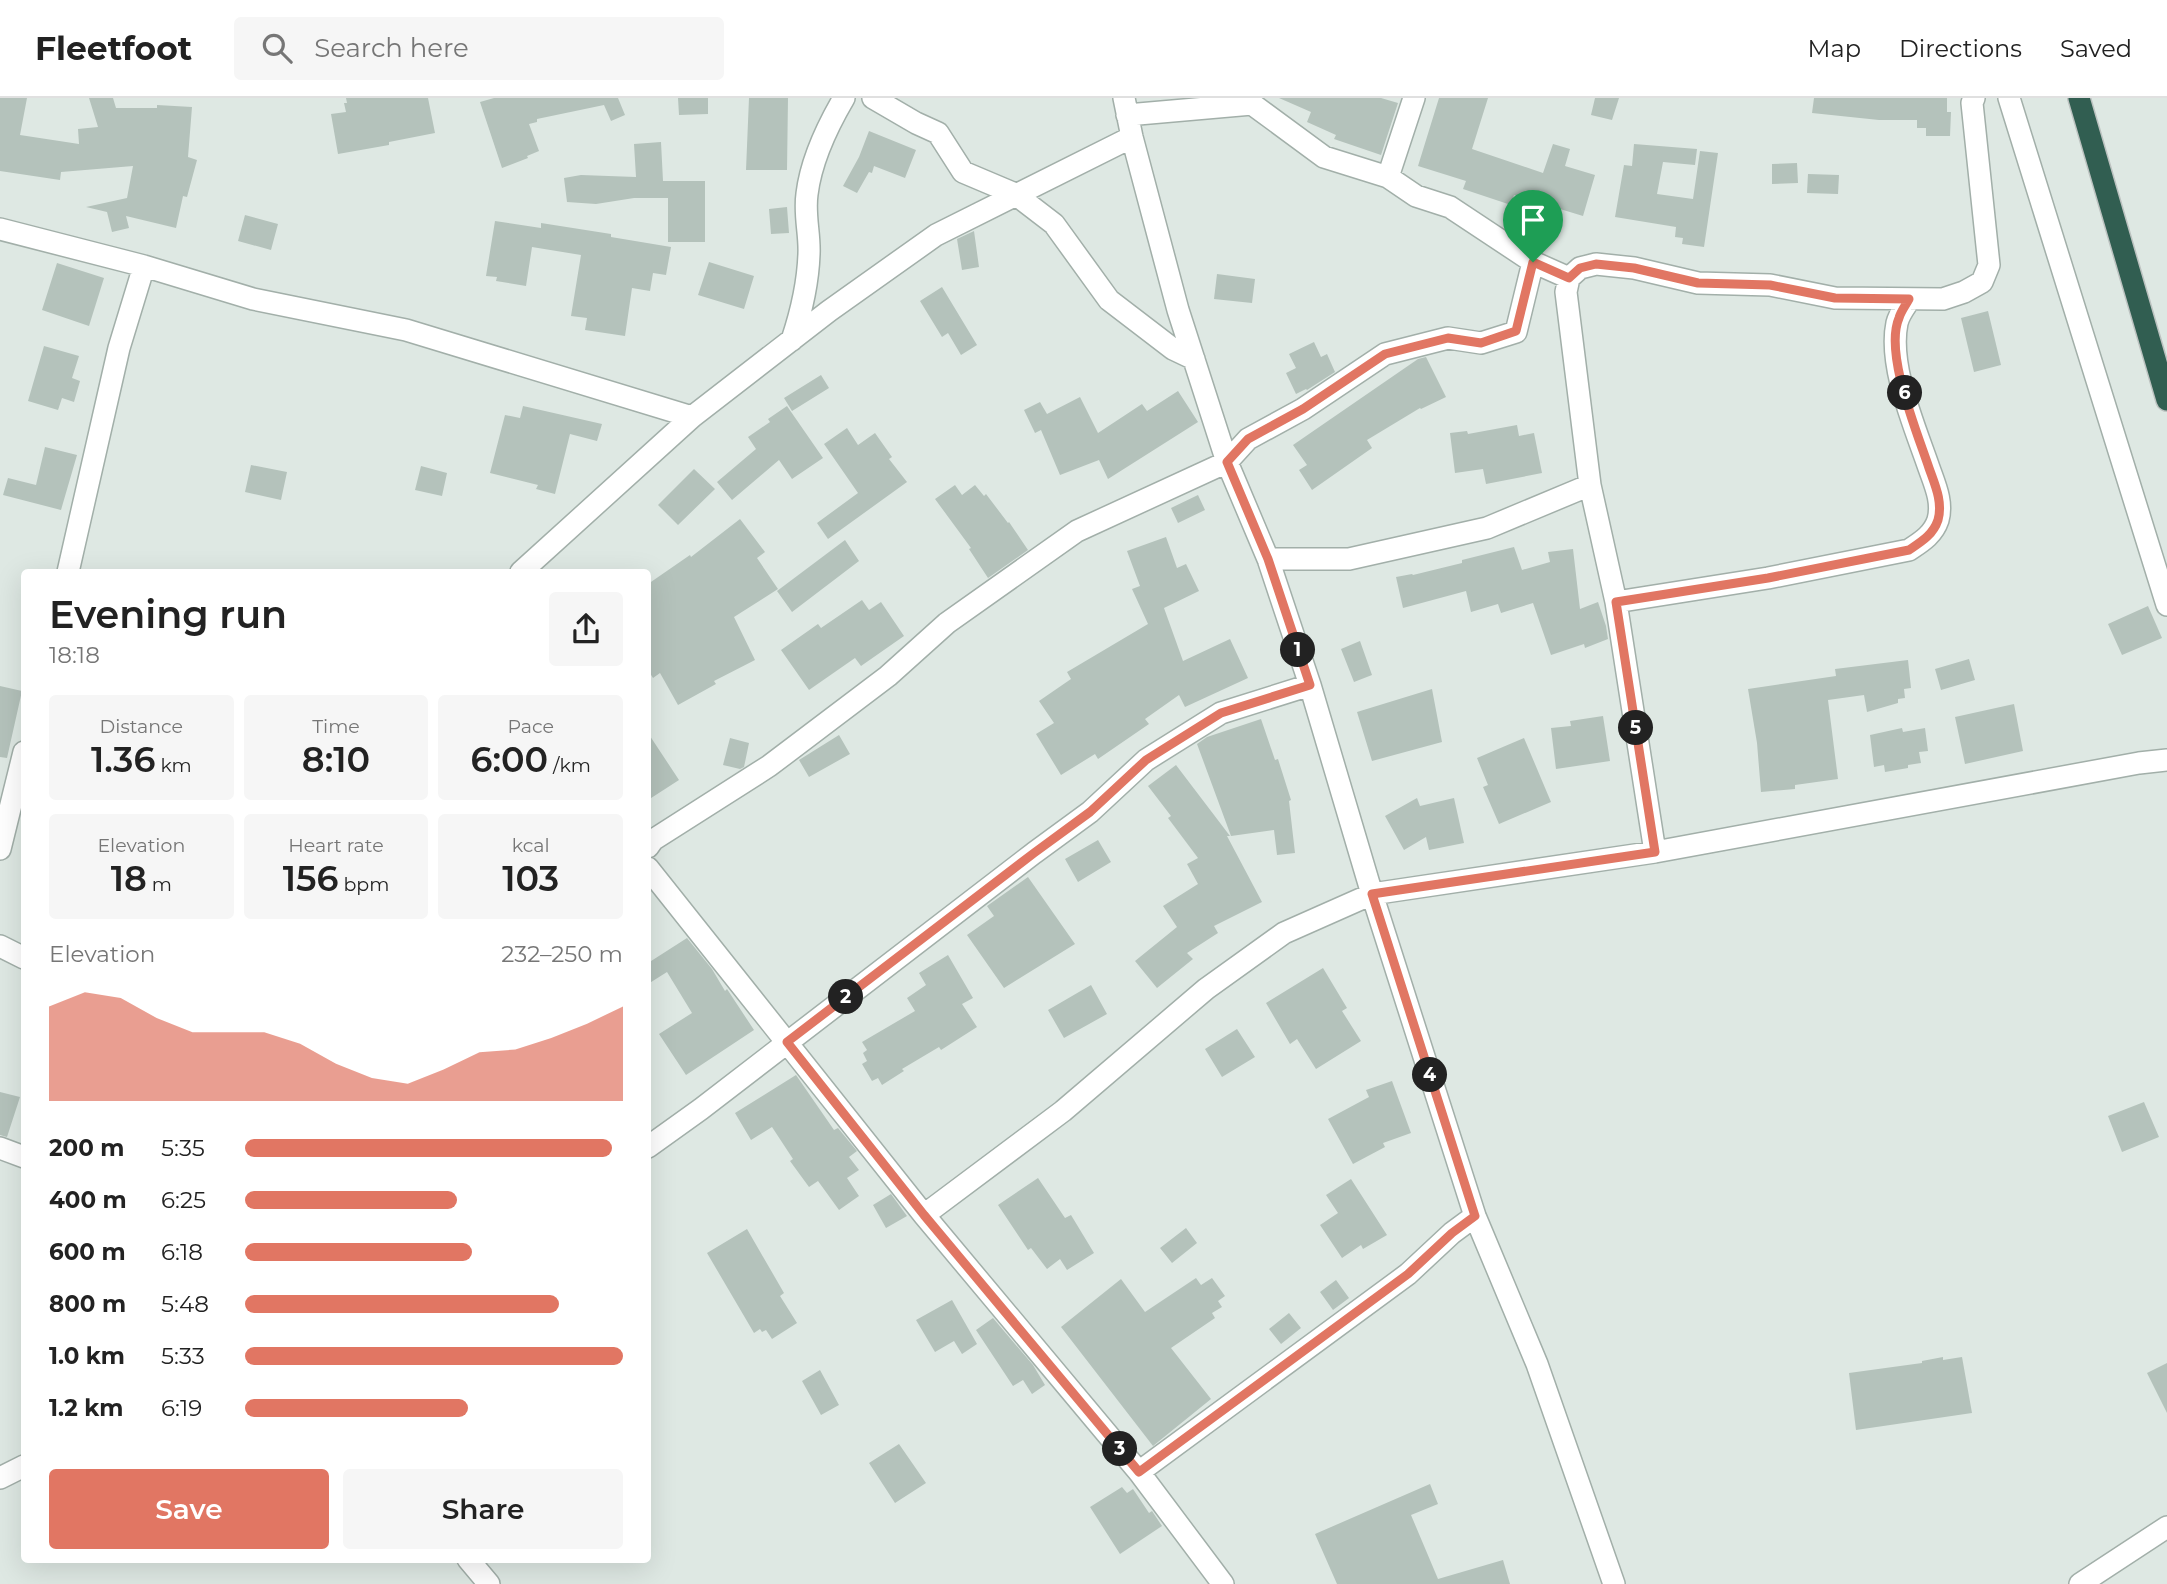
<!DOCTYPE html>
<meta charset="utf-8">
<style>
body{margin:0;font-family:Montserrat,sans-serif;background:#f6f6f6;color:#222;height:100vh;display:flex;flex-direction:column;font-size:26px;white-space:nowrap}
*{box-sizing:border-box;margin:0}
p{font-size:23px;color:#767676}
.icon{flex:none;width:38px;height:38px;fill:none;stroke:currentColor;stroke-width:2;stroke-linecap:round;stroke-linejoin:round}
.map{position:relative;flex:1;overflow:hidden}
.drawer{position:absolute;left:21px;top:471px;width:630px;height:994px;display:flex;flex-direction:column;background:#fff;border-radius:7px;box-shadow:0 7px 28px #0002}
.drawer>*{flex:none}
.pin{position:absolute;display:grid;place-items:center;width:60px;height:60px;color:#fff;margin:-72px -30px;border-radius:50% 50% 50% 0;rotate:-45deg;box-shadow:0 0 7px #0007}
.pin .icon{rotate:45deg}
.km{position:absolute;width:35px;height:35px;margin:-18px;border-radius:50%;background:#222;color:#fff;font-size:19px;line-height:35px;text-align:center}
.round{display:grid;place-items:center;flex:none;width:74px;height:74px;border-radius:7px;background:#f6f6f6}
.headline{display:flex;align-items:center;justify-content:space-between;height:119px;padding:0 28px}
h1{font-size:38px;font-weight:600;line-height:52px}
.metrics{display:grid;grid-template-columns:repeat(3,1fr);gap:10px;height:119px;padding:7px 28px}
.metrics div{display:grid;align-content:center;border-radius:7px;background:#f6f6f6;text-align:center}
.metrics b{font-size:35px;font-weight:600}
.metrics small{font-size:19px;font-weight:400}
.metrics p{font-size:19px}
.chart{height:196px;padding:14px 28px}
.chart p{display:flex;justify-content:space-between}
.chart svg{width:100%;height:126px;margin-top:7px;fill:#e17663;opacity:.7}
.cta{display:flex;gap:14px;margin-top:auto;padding:14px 28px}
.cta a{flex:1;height:80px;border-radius:7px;background:#e17663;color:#fff;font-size:28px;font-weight:600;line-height:80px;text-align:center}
.cta a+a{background:#f6f6f6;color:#222}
ul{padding:0 28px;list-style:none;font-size:23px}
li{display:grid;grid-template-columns:112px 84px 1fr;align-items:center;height:52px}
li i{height:18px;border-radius:9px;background:#e17663}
header{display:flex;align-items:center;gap:42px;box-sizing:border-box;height:98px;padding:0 35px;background:#fff;border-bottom:2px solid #e0e0e0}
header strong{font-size:33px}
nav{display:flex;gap:38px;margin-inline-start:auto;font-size:24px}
.search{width:490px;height:63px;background:#f6f6f6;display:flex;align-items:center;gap:18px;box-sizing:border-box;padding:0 24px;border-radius:7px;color:#767676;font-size:26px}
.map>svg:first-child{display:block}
.building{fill:#b4c2bb}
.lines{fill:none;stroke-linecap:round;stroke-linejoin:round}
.street-casing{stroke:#a2afa9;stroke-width:24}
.highway-casing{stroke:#bcc2c0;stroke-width:24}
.street{stroke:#fff;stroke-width:21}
.highway{stroke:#315e51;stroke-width:21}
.route-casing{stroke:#fff;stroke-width:14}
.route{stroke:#e17663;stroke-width:9}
</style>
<header>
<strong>Fleetfoot</strong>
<div class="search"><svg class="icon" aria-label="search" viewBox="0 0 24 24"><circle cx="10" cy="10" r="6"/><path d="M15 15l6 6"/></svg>Search here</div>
<nav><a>Map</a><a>Directions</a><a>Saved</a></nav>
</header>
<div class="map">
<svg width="2167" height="1486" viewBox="0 0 2167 1486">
<rect width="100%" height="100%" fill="#dee8e3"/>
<path class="building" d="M0,0h27l-7,37 59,9 -1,-15 20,-2 -9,-29h24l3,10h41v-3l35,2 -4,50 9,3 -10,37 -4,-1 -7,32 -50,-12 3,12 -17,4 -5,-20 -21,-5 41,-9 6,-32 -72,6 -1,8 -60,-9z
M346,0h82l7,35 -46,9v3l-51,9 -7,-40 15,-2 -2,-9h3z
M494,0h124l7,17 -14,6 -7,-16 -67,14v3l-8,2 10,27 -12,5 1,2 -26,10 -22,-66z
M678,0h30v16l-29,1z
M749,0h39l-1,72h-41z
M1279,0h102l17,5 -17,52 -47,-16 2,-4 -29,-13 4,-10z
M1439,0h49l-16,51 71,24 10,-29 17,5 -5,17 30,9 -12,41 -69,-21 -3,10 -48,-16 3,-8 -48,-15z
M1595,0h24l-7,22 -21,-5z
M1814,0h133v14h4l-1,24h-24v-8h-9v-8h-38l-67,-7z
M869,33l47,19 -11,28 -31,-12 -2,7 -3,-1 -12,21 -14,-7 16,-29z
M661,44l2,39h42v61h-37v-44h-34l-38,6 -29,-2 -3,-24 17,-3 55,2 -2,-33z
M1634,46l63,5 -2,16 -32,-3 -6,32 36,5 7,-48 18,2 -14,94 -22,-3 1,-6 -8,-1 1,-10 -61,-10 9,-52 8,1z
M1797,65l1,20 -26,1v-20z
M1808,76l31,1 -1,19 -31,-1z
M787,109l2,26 -18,1 -2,-25z
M245,117l33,9 -7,26 -33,-9z
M495,123l46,7v-5l70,11v3l60,10 -5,28 -13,-2 -3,18 -18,-3 -7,48 -40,-6 2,-12 -16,-2 10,-61 -49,-8 -6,39 -30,-5 1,-4 -11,-1z
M974,133l5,36 -17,3 -5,-31z
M709,164l45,14 -10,33 -46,-14z
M57,165l47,15 -15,48 -47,-16z
M1217,176l38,5 -3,24 -38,-4z
M942,189l35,58 -16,10 -13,-22 -6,4 -22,-36z
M1988,213l13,54 -27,7 -13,-54z
M1314,244l7,15 6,-3 8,18 -28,18 -1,-1 -10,5 -10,-21 10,-5 -7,-14z
M44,248l35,10 -7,22 8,3 -6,21 -12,-4 -4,12 -30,-9z
M1426,259l20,40 -25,12 -1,-1 -53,32 5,8 -60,42 -13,-20 8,-5 -14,-20 125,-86z
M821,277l8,13 -37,23 -8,-13z
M1178,293l20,31 -90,57 -9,-19 -39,15 -19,-45 -6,3 -11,-23 16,-8 7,12 33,-17 18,36 44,-29 5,7z
M523,308l79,18 -5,17 -27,-7 -15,60 -19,-5 2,-4 -48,-12 15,-58 15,3z
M787,308l36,52 -31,21 -13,-19 -47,40 -15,-18 39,-33 -8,-12 22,-15 -2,-3z
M1517,327l2,11 15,-3 8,40 -56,11 -3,-15 -28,4 -5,-40 17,-2 1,3z
M847,330l11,17 17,-12 17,24 -3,2 18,23 -79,57 -11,-16 41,-30 -34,-49z
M45,349l32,8 -16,55 -58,-15 5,-17 28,7z
M251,367l36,7 -6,28 -36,-8z
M421,368l26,7 -5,23 -27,-6z
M694,371l21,20 -37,36 -20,-20z
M955,387l7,10 13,-10 9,11 2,-2 22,29 1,-1 19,28 -40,28 -19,-29 2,-1 -36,-49z
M1198,397l7,15 -27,13 -7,-15z
M740,421l25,33 -8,6 21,31 -44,28 21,43 -41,21 2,3 -38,21 -18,-32 -7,5 -5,-8v-86l42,-29 1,2z
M1166,439l11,31 9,-4 13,27 -35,17 19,53 47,-22 18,39 -63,29 -6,-12 -34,24 4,5 -51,35 -3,-5 -34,21 -25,-41 18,-11 -15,-22 32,-22 -4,-7 81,-48 -16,-35 8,-3 -13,-35z
M845,442l14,21 -67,51 -15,-21z
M1514,449l8,23 28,-8 -2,-10 25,-3 7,60 18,-7 8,24 2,13 -23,9 -1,-4 -33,11 -18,-52 -32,10 -3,-9 -27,8 -5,-21 -63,17 -7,-31 16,-3 1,1 49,-12v-3z
M862,502l7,10 12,-8 23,34 -43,30 -6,-8 -46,32 -28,-40 37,-26 3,4z
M2148,508l14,32 -40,17 -14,-31z
M1360,543l12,34 -18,7 -13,-33z
M1969,561l6,21 -34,10 -6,-21z
M1908,562l3,28 -7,1 1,9 -7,1v4l-31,9 -3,-17 -36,5 10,79 -43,6v4l-34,3 -4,-49 -9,-54 88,-13 -1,-7z
M0,588l22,5 -15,67 -7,-1z
M1432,591l10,53 -70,19 -15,-49z
M2014,606l9,47 -58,13 -10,-47z
M1603,618l7,45 -54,8 -5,-41 20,-2 -1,-5z
M1261,621l14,41 3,-1 13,41 -2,1 6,52 -18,2 -3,-25 -43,6 -34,-92 10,-7z
M1902,630l1,4 22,-4 3,23 -9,1 2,11 -13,2v3l-23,4 -1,-7 -10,2 -4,-32z
M648,635l31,47 -31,20z
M839,637l11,19 -41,23 -10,-17z
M730,640l19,5 -5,24 -4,2 -17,-4z
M1524,640l27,64 -52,22 -16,-37 5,-2 -11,-27z
M1176,667l54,71h-3l35,66 -48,24 4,7 -31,20 6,6 -36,29 -22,-27 42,-34 -14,-21 35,-22 -11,-20 11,-6 -30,-40 3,-2 -23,-30z
M1417,700l3,8 34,-8 10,45 -35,7 -3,-13 -22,13 -19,-34z
M1098,742l13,22 -33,20 -13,-23z
M1028,779l47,67 -71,44 -37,-53 27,-19 -7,-10z
M687,840l25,31 13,22 2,-2 27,41 -68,45 -27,-41 33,-21 -25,-41 -19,12v-21z
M948,857l25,43 -11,6 15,23 -36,23 -2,-3 -37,22 2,2 -22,14 -4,-7 -6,3 -10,-17 5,-3 -4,-8 4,-3 -5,-8 53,-31 -8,-13 19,-13 -7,-12z
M1323,870l24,40 -5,3 19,30 -45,28 -19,-30 -7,5 -24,-41z
M1091,887l16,29 -43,24 -16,-28z
M1237,931l18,28 -33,20 -17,-28z
M796,977l38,55 4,-2 19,23 -8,6 10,13 -12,8 12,18 -20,14 -21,-29 -9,6 -19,-26 3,-2 -21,-32 -21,13 -16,-27z
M1392,983l19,52 -28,10 2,4 -32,17 -25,-45 41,-22 -3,-7z
M0,994l20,5 -13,40 -7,-2z
M2144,1004l15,35 -37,15 -14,-36z
M1038,1080l27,40 6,-3 23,38 -27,17 -7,-11 -13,10 -16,-21 -3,2 -30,-45z
M1351,1081l36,56 -24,14 -2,-4 -19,13 -22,-33 18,-12 -12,-18z
M891,1096l16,22 -21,12 -13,-23z
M1186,1130l11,15 -25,20 -12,-15z
M747,1131l37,64 -4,3 17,27 -25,16 -6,-9 -4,2 -2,-3 -6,4 -47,-80z
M1196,1180l5,7 11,-7 13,18 -7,5 4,6 -10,6 3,5 -44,30 40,51 -58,47 -92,-119 60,-48 24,33z
M1336,1182l13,18 -16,12 -13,-18z
M952,1202l25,44 -15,10 -8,-13 -19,11 -19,-32z
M1289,1215l12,15 -20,16 -12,-15z
M993,1220l40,47 12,20 -13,9 -9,-14 -10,6 -37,-56z
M1943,1259v3l19,-3 10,56 -116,17 -7,-57 73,-10v-2z
M2167,1265v50l-20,-40z
M820,1272l19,35 -18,10 -19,-34z
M899,1346l27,39 -31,20 -26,-40z
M1430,1386l8,20 -27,11 27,64 65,-19 7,24h-173l-22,-50z
M1122,1389l5,6 6,-4 16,24 3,-2 10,15 -42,28 -30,-47z"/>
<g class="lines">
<defs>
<path id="street" d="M873,0l43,25 22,10 25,39 52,22 39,30 55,76 64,49 21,10
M1124,0l8,39 46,173 49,152 41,97 42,126 62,209 103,322 62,148 77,220
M2009,0l158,507
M1127,17l125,-11 72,53 64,20 28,19 34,11 83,55 36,16
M1388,79l26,-79
M0,131l144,37 109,33 153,31 286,87
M792,242c9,-27 16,-57 17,-86 1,-20 -5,-39 -2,-60 4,-33 20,-67 37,-96
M1268,461h81l138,-31 103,-43
M68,474l51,-224 25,-82
M521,474l171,-155 137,-106 107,-76 196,-98
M1616,504l152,-24 141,-28c12,-8 24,-15 29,-30 5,-18 -3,-35 -9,-52 -14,-41 -41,-102 -32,-145 2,-9 8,-16 13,-24
M648,749l5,-7 116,-74 119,-90 59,-53 130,-92 150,-69 21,-23 55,-30 82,-55 63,-16 33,5 35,-11 17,-70
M0,751l24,-97
M1655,754l-39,-250 -26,-117 -24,-193 3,-14 11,-10 16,-4 38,4 64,15 72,2 65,13 108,1 21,-7 18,-10 7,-17 -17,-162 2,-5
M648,770l276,347 215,257 84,112
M0,848l24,12
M648,1049l53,-38 333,-256 56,-41 56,-52 75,-47 89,-28
M0,1050l24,9
M924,1117l139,-104 143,-122 78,-56 88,-39 283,-42 484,-89 28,-3
M1139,1374l269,-198 44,-41 23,-17
M0,1380l24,-12
M468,1461l21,25
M2080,1486l87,-57"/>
<path id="highway" d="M2079,0l88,302"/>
</defs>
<use href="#street" class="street-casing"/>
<use href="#highway" class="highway-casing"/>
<use href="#street" class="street"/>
<use href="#highway" class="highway"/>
</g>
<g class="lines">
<defs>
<path id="route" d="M1533,164l36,16 11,-10 16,-4 38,4 64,15 72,2 65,13 74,1c-3,6 -8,12 -10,19 -15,35 18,114 30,150 6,17 14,34 9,52 -5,15 -17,22 -29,30l-141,28 -152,24 39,250 -283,42 103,322 -23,17 -44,41 -269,198 -215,-257 -137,-173 247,-189 56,-41 56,-52 75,-47 89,-28 -42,-126 -41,-97 21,-23 55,-30 82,-55 63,-16 33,5 35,-12z"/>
</defs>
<use href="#route" class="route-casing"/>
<use href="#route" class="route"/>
</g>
</svg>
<div class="pin" style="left:1533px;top:164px;background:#1e9e55"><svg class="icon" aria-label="arrive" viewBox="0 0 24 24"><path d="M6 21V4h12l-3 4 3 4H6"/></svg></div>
<b class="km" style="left:1298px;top:552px">1</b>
<b class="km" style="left:846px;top:899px">2</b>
<b class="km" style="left:1120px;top:1351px">3</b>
<b class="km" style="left:1430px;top:977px">4</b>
<b class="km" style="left:1636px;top:630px">5</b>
<b class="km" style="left:1905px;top:295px">6</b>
<section class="drawer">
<div class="headline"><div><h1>Evening run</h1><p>18:18</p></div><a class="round"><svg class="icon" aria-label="share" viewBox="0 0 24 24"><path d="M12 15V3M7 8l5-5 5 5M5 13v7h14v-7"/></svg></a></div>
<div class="metrics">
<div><p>Distance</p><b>1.36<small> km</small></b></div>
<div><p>Time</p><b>8:10</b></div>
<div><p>Pace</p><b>6:00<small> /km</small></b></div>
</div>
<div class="metrics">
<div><p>Elevation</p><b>18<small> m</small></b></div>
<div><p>Heart rate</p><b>156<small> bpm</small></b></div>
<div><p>kcal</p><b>103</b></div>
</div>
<div class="chart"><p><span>Elevation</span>232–250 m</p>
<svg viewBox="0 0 160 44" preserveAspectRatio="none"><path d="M0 44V11L10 6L20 8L30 15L40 20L50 20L60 20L70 24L80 31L90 36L100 38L110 33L120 27L130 26L140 22L150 17L160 11V44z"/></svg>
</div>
<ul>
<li><b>200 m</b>5:35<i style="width:97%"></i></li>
<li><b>400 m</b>6:25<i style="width:56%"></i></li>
<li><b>600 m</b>6:18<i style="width:60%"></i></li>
<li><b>800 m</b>5:48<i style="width:83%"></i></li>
<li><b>1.0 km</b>5:33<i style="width:100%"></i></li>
<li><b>1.2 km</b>6:19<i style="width:59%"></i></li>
</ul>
<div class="cta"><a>Save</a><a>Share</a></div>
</section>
</div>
